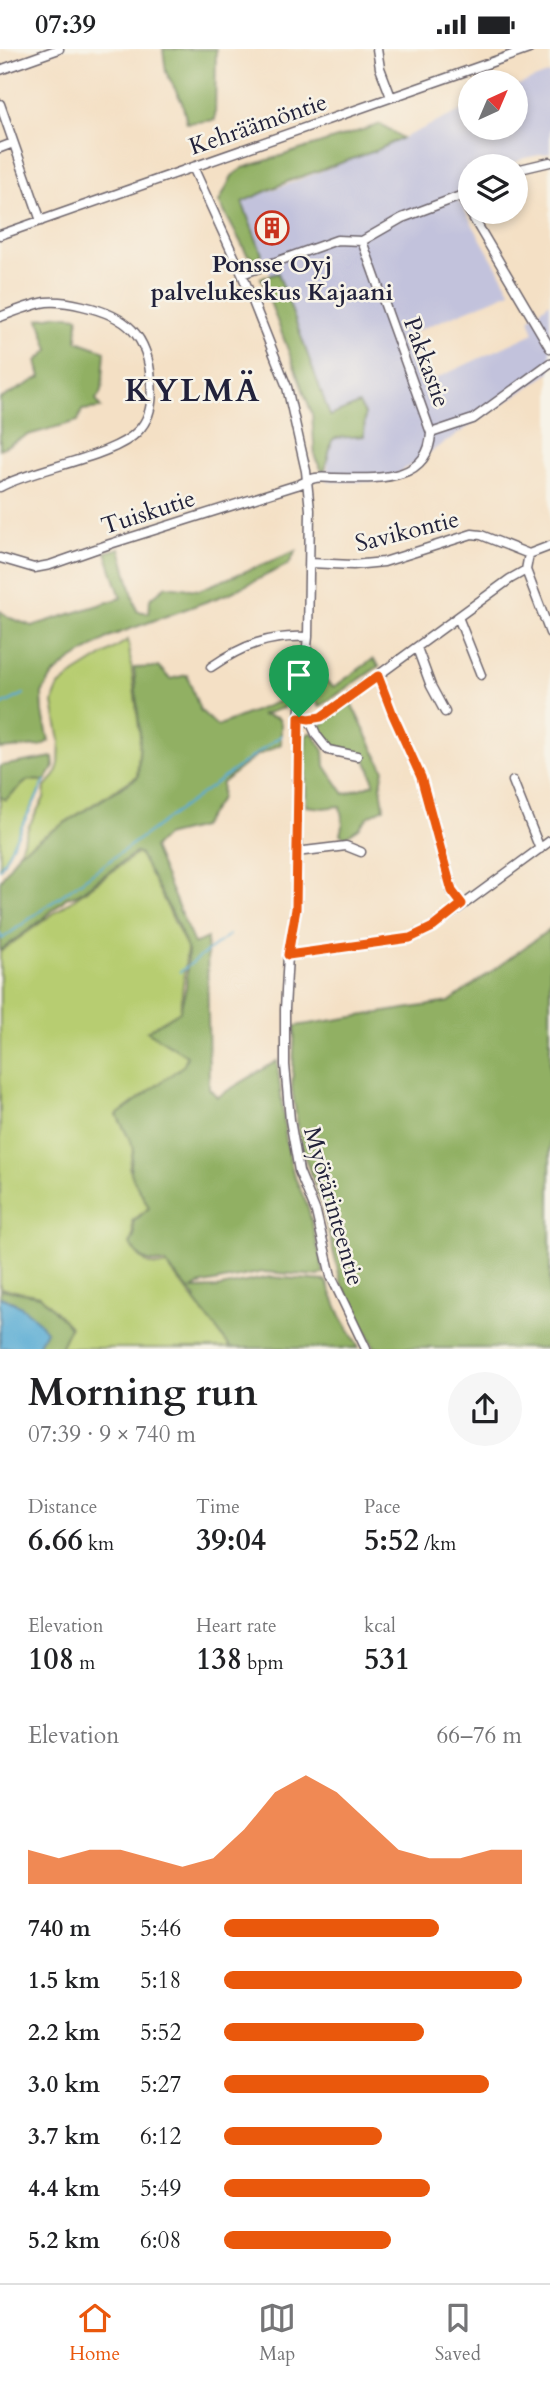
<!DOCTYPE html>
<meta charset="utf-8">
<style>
body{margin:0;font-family:Cardo,serif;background:#f6f6f6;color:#202124;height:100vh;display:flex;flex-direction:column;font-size:26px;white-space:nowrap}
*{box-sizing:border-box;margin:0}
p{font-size:23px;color:#757577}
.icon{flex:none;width:38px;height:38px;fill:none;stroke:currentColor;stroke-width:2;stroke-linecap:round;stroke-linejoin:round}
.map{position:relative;height:1300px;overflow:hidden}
.panel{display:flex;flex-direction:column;background:#fff;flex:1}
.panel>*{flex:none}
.needle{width:46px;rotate:44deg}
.controls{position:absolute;left:458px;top:21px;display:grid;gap:14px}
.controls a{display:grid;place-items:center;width:70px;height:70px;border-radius:50%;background:#fff;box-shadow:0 4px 10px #0003;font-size:35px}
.pin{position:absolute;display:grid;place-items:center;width:60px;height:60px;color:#fff;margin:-72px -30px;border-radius:50% 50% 50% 0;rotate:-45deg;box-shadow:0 0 7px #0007}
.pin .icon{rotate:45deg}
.round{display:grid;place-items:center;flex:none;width:74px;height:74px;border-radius:37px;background:#f6f6f6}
.headline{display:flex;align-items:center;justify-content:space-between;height:119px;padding:0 28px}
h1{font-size:38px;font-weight:600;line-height:52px}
.figures{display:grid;grid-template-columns:repeat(3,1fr);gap:10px;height:119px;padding:7px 28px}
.figures div{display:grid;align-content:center}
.figures b{font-size:30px;font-weight:600}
.figures small{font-size:19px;font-weight:400}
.figures p{font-size:19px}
.chart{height:196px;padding:14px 28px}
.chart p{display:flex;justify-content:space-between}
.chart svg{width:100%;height:126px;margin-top:7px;fill:#ea580c;opacity:.7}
ul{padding:0 28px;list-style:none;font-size:23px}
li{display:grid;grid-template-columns:112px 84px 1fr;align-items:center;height:52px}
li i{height:18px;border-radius:9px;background:#ea580c}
.status{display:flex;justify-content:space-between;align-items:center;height:49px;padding:0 35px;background:#fff;direction:ltr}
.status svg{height:19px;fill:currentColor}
.menu{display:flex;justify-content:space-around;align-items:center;height:98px;border-top:2px solid #e0e0e0;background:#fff;font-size:19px;color:#757577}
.menu a{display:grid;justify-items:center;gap:4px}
.menu .current{color:#ea580c}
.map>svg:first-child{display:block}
.industrial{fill:#c2c2dc}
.green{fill:#b7cd71;stroke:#6c7856;stroke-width:2}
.forest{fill:#91b063;stroke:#5a694f;stroke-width:2}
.water{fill:#58acd4;stroke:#3d6788;stroke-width:2}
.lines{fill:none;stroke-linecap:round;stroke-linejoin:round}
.stream{stroke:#58acd4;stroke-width:2}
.minor-casing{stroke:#6c646b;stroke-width:11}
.minor{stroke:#fff;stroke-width:8}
.route-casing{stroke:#fff;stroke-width:14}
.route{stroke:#ea580c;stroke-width:9}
.labels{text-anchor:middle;stroke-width:5;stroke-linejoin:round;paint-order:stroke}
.street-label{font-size:24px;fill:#22223b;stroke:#f7f3e8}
.poi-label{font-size:24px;font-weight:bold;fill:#22223b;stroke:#f7f3e8}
.district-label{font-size:32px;font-weight:bold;letter-spacing:2px;fill:#22223b;stroke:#f7f3e8}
</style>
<div class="status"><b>07:39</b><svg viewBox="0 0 49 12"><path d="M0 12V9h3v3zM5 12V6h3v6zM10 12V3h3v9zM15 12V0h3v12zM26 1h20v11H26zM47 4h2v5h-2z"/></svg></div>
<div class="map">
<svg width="550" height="1300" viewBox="0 0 550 1300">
<rect width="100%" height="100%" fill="#f7f3e8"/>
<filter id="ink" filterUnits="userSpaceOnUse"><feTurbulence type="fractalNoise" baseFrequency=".0143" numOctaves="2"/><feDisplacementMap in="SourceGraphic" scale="14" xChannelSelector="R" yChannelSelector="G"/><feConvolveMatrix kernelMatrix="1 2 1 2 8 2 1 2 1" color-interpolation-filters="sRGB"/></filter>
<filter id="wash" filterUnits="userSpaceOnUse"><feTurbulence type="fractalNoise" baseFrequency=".00686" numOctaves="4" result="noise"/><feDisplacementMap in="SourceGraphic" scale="28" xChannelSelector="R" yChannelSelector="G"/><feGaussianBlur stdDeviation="1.57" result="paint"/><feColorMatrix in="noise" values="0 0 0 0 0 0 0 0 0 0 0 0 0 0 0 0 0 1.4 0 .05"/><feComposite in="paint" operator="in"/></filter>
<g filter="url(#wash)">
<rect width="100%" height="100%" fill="#f4e0c5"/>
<path class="industrial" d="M550,24v80l-26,5 -15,8h-38v20l-16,8 56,98 -107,44 18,49 112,-52 -5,-14 21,-17v71l-165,109h-58l3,-59 -89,-221 134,-51 96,-45v22h45v-42z"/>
<path class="green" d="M128,591l12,96 -3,40 -118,76 10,-26 15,-28 1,-11 10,-11 4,-12 1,-23 -7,-38 2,-8 4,-9 16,-13z
M28,731l17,1 -45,88v-73l5,4z
M138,804l9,12 40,83 -7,63 -33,20 40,25 -2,9 -68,50 17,33 -5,20 20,40 -17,13 1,14 -3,9c9,15 19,25 37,21l64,83h-171l10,-21 -30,-31 -40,-8v-336z"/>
<path class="forest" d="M163,0h53l-1,71 -28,3 -5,-21 -16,-30z
M381,75l21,14 -27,13 -86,30 -47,21 20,52 -6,6 -9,-6 -28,-52 13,-26 11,-8z
M278,224l52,143 29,-12 6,10 -1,22 -28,2 -4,2 -8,34 -9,-16 -3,-44 -51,-136z
M58,266l20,2 -1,24 28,10 -3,40 -6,8 5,9 -19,2 -4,11 -50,14 -28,14v-50l41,-22 -4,-16 12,-11 -10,-31z
M120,499l17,63 12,2 1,-14 16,-13 33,4 97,-39 -7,13 -59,29 -119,43 -41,25 -17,14 -11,18 1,20 6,28 -9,5 -40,3v-138l10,7 22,8 89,-28 -15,-46z
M373,610l6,7 -60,41 -3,-6 1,-12 9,-8 8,6z
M159,618l11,12 17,-4 13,35 17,16 70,-28 -4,10 -22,7 17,3 3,5v21l-25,12 -34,27 -1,15 -20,29 -36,9 -12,12 41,96 13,-6 2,150 8,9 60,-36 9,78 7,34 15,34 16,66 -5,3 -56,-4 -64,13 -6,4 23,-1 54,-11 56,4 15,35 18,32h-128l-36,-47 1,-3 -31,-35c-18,0 -26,-4 -35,-19l4,-8 -1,-14 16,-14c-12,-29 -24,-25 -15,-60l-17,-33 67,-50 3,-9 -40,-25 33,-20 6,-24 2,-36 -12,-30 -37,-68h-4l-57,41 -12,4 -23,21 -43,32v-70l19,-29 119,-75 2,-41 -6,-68z
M351,654l33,67 -3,15 3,23 -16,9 -9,11 -14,9 -5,-3 3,-11 -3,-17 -17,2 -17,-2v-71l6,-3 12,19 1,15 19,28 30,-10 -4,-16 -9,-14c-19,-7 -36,-6 -42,-27z
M53,708l1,10 -9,14 -17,-1 -23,20 -5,-4v-30z
M550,880v419h-175l-34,-65 -19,-78 -21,-58 -9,-58 3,-63 154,-24z
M0,1240l40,7 30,31 -10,21h-23l9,-17 -32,-29 -14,-5z"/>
<path class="water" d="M0,1248c21,7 33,17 46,34l-9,17h-37z"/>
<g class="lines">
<path class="stream" d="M0,657l24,-12
M0,820l45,-88
M0,884l2,6 280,-204
M180,923l49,-37"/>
</g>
</g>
<g filter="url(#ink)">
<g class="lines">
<defs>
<path id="minor" d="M377,0l3,19 11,29
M0,21l59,-21
M0,55l41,117
M0,99l13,-5
M193,118l49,107 45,113 19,84 4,39 -2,127 -9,80 -3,193 -8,45 -3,54v56l5,55 9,51 17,41 15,64 35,73
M516,121l34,-8
M461,148l89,151
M0,186l529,-186
M362,192l40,-23 69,-26
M0,268c15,-6 30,-12 46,-15 12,-1 25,1 37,4 44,10 65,29 68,75 2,18 0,37 -13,50 -23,26 -104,37 -138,56
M431,384l42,-14 77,-56
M529,505l-3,16 24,63
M0,509l34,10 16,-3 60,-21 187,-59c5,-1 10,-5 15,-6 6,-3 16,-1 22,-1 37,0 95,7 97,-45l-69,-192 -25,-1 -95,34
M310,514l43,2 31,-3 88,-28 9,1 48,19 21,-8
M458,568l23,58
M417,599l14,38 14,26
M211,618c32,-22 58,-32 97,-30
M378,627l15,39 28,62 31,114 10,13
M299,668l10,2 12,-2 189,-138 16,-9
M309,670l8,17 11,14 29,6
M513,732l27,68
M296,803l50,-6 15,6
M288,906l122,-17 23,-11 117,-86"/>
</defs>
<use href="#minor" class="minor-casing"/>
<use href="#minor" class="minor"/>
</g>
</g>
<g class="lines" filter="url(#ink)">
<defs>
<path id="route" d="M378,627l15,39 28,62 31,114 10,13 -29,23 -23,11 -122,17 8,-46 3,-192 10,2 12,-2z"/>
</defs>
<use href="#route" class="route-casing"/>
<use href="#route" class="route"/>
</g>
<defs>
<symbol id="building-ring" viewBox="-11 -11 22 22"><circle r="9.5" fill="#f7f3e8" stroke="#c8321e" stroke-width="1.5"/><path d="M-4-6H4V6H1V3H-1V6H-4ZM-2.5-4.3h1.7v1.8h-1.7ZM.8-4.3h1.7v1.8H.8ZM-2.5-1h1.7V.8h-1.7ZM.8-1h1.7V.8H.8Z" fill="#c8321e"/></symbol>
</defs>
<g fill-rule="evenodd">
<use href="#building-ring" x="253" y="160" width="38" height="38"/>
</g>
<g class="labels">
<g class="street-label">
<text transform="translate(258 75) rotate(-19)" y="8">Kehräämöntie</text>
<text transform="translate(427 313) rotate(70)" y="8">Pakkastie</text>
<text transform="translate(148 463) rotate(-18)" y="8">Tuiskutie</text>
<text transform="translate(407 482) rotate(-14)" y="8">Savikontie</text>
<text transform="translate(334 1157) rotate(74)" y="8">Myötärinteentie</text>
</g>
<g class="poi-label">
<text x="272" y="223">Ponsse Oyj<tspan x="272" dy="28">palvelukeskus Kajaani</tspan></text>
</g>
<g class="district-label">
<text x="193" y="352">KYLMÄ</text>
</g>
</g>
</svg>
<div class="controls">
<a><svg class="needle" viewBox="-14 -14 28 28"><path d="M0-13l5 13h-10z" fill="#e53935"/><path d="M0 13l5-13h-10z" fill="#757577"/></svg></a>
<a><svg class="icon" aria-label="layers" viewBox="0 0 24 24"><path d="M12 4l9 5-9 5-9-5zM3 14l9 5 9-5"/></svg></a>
</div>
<div class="pin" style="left:299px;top:668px;background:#1e9e55"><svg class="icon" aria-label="arrive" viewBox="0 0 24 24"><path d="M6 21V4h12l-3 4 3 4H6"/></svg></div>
</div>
<section class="panel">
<div class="headline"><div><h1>Morning run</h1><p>07:39 · 9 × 740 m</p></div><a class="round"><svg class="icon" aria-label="share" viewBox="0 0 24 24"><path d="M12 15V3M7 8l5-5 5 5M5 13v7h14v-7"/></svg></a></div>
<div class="figures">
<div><p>Distance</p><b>6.66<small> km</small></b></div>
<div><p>Time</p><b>39:04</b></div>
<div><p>Pace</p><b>5:52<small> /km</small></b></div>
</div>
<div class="figures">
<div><p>Elevation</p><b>108<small> m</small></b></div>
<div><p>Heart rate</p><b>138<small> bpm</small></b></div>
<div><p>kcal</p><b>531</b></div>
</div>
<div class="chart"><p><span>Elevation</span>66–76 m</p>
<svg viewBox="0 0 160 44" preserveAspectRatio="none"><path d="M0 44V32L10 35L20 32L30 32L40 35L50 38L60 35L70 25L80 12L90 6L100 12L110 22L120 32L130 35L140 35L150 32L160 32V44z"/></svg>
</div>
<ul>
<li><b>740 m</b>5:46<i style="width:72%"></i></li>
<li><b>1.5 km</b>5:18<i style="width:100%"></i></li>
<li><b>2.2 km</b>5:52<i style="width:67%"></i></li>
<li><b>3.0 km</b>5:27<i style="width:89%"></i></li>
<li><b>3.7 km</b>6:12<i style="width:53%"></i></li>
<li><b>4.4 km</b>5:49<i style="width:69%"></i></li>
<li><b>5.2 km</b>6:08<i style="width:56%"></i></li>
</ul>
</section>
<nav class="menu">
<a class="current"><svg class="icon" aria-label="home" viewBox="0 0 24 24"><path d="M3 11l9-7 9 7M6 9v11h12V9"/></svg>Home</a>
<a><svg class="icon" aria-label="map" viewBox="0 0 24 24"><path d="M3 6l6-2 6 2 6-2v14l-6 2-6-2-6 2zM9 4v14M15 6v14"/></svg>Map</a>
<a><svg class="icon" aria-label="saved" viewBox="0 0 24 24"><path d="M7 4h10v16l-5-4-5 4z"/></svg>Saved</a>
</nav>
